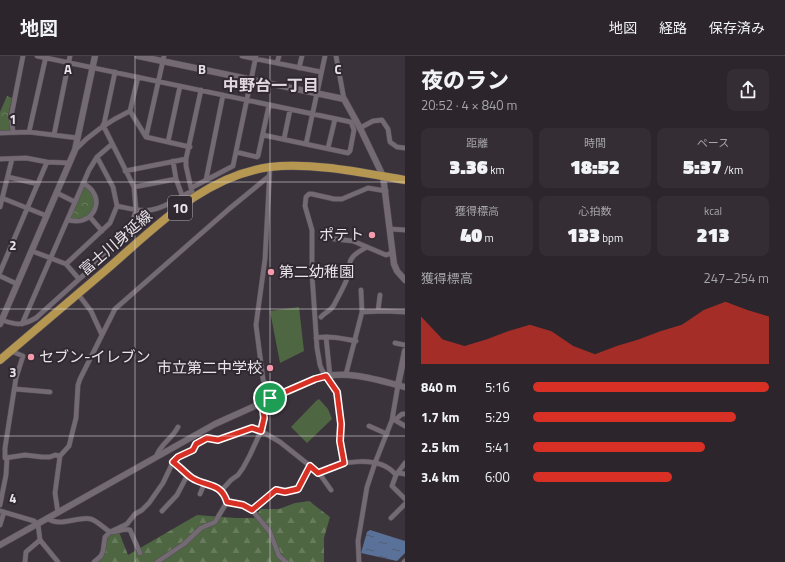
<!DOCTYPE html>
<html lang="ja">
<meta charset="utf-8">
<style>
body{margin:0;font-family:"Titillium Web","Noto Sans JP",sans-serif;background:#342e34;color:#f1f3f6;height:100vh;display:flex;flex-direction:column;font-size:15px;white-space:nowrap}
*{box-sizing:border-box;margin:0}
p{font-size:13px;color:#a6a5a9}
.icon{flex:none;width:22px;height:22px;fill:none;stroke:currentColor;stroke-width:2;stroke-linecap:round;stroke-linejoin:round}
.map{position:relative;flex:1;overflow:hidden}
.panel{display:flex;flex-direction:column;background:#2c262c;width:380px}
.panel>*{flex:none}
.pin{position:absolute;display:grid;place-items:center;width:34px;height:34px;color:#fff;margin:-17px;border:2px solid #fff;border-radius:50%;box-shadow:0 1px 4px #0007}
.round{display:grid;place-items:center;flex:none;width:42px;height:42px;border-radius:8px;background:#342e34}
.headline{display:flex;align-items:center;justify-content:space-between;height:68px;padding:0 16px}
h1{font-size:22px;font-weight:800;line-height:30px}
.metrics{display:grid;grid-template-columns:repeat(3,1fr);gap:6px;height:68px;padding:4px 16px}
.metrics div{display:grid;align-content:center;border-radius:8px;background:#342e34;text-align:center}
.metrics b{font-size:20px;font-weight:800}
.metrics small{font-size:11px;font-weight:400}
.metrics p{font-size:11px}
.chart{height:112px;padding:8px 16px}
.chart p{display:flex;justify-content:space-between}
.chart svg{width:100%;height:72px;margin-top:4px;fill:#d93025;opacity:.7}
ul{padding:0 16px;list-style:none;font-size:13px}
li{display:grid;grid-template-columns:64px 48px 1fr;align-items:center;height:30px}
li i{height:10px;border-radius:5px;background:#d93025}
header{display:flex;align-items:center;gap:24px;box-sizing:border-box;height:56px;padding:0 20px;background:#2c262c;border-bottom:1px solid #484348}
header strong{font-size:19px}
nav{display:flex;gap:22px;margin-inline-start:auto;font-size:14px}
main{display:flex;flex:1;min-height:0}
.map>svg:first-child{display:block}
.grass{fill:#4e6642}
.forest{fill:url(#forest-firs)}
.park{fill:url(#park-crowns)}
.water{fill:url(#water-ripples)}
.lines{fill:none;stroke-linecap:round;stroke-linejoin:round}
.minor-casing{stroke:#564f56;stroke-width:5.5}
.tertiary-casing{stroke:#564f56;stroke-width:7}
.primary-casing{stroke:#564f56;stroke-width:9}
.minor{stroke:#746a73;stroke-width:4.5}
.tertiary{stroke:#746a73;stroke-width:6}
.primary{stroke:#b59751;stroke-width:8}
.route-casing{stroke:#fff;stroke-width:8}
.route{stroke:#d93025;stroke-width:5}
.grid{fill:none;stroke:#e9e4e9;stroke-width:1;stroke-opacity:0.55}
.poi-dot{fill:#f39aac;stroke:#312931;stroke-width:1.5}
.labels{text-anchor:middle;stroke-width:4;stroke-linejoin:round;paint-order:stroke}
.shield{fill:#312931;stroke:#b2acb2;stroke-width:1}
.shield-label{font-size:14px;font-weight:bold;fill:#e9e4e9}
.poi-label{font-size:15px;fill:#e9e4e9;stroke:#312931;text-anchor:end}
.street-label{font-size:15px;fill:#e9e4e9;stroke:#312931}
.neighbourhood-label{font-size:16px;font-weight:bold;fill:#e3d8e2;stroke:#312931}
.grid-label{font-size:13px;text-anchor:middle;font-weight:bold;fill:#e9e4e9;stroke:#312931;stroke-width:4;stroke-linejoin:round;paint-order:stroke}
</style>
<header>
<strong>地図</strong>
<nav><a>地図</a><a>経路</a><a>保存済み</a></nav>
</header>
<main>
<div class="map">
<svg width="405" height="506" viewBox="0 0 405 506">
<defs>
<pattern id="forest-firs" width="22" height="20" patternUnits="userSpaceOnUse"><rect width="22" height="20" fill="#4e6642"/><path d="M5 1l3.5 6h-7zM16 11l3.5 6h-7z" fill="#687c5d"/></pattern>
<pattern id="park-crowns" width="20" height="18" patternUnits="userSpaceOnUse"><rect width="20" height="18" fill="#4e6642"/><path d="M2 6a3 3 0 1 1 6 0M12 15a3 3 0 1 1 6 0" fill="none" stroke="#687c5d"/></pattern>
<pattern id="water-ripples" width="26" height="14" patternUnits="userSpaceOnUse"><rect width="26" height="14" fill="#5a7299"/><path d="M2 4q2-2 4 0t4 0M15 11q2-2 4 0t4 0" fill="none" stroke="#515d74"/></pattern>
</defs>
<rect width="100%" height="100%" fill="#3b333b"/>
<path class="grass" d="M299,251l5,44 -24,12 -10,-52z
M319,343l9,10 4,10 -25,24 -16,-16 25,-26z"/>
<path class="forest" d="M309,445l21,16 -6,21v24h-227l5,-6 7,-22 10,-2 9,23 69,-40 39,3h18l7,-9h18l16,-6z"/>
<path class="park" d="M7,40l5,2 -4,18 3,14 -11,1v-19z
M84,130l6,4 6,12 -7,14 -12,4 -7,-1z"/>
<path class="water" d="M370,474l35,11v12l-8,8 -36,-8 6,-21z"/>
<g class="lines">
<defs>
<path id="minor" d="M37,0l314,66 3,8 -4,21 -2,2 -85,-18
M242,0l79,16
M336,0l8,43
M277,7l2,-7
M299,12l3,-12
M138,21l-8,34 16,26 44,10
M201,34l-15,69v7l5,22 42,-22 23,-110
M104,68l11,-52
M360,72l13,-7 9,-1 6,9 2,13 7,5 8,1
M13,76l-2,-15 12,-61
M29,76l17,-76
M0,77l29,-1 49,6
M54,79l16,-79
M146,81l18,-81
M284,83l6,-29
M168,86l12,-56
M306,88l19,-88
M328,92l7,-29
M75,94c16,-17 34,-29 55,-39
M236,96l21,5 1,-1 11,-51
M0,103l26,-1 21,4 23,1
M173,105l3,18 6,16
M270,111l-5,92 -9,66 7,54 7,19
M125,115l61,-12
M8,121l30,7
M206,124l17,-85
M134,131l42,-8
M57,137l18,9
M2,142l45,18
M117,150c11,2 23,6 34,4 15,-2 28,-13 41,-19
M0,151l12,-48
M90,161l12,14
M68,164c5,1 10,2 15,0 12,-4 17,-18 10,-28 -2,-4 -6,-6 -10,-9
M390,173l15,1
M334,183l19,2 33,14 6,-2
M32,195l34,13 13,15
M66,208l44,-41 7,-17 -4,-19 -16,-30
M0,216l47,-110
M0,220l17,8
M361,234l1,22
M78,238l13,17 11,24
M378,255l2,-16
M321,261c4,-5 10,-6 13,-12 5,-10 12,-21 15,-32 1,-5 -1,-10 3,-15 3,-5 10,-8 15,-11
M2,264c14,5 20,6 34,-2l81,-73 9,-11 7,-14 3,-10 -2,-23 -31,-62
M22,268l67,-154 8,-13 15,-13
M326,281l4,39
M316,282c13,-3 27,1 40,3
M395,287l10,2
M11,295l12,5 -7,22 -11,70v10l20,-3 17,2h8l5,-2 5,1 9,-10 7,-28 2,-33 2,-6 35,-70 114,-100 39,-32
M346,318l16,-62 22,-1 21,1
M15,333l35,3
M393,363l12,7
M395,364l7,-6h3
M369,370l18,8
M156,401c4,-13 16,-18 22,-30
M173,406l20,17 17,5 11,7
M344,407l-4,-22 1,-17 -4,-32 -15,-22 -2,-5 -3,-17 -5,-74v-44l-7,-24 1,-9 3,-3h3l22,5h8l26,-11 18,3
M319,417l12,17
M399,417l6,1
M396,419l9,-12
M200,438l5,-12
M227,446l16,3 9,5 18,22 9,24 7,6
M0,449l6,-30 1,-17
M252,454l24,-20 9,2 13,-3 12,-23
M0,455l34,10 4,3 2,16 18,22
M162,455l15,-16 11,-21
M58,457l-3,-20 5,-37
M47,462c13,10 30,-2 44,1 6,2 13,9 19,13 6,1 13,-4 20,-2l10,23
M391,462l14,-14
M0,469l4,-13
M25,506l1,-10 14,-12
M94,506l7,-6 2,-5 2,-14 5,-5 17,-8 8,-10 7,-4 7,-7 14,-20 10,-21 5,-5 15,-8 3,-5 11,-6 11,2 34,-12 9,3 19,11 39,31c20,-12 60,-19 77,2l-4,11 13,13
M157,506l27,-18 17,-16 14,-6 12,-20 -6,-11 10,-11 7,-5 5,-7 7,-13 11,-24 3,-13 -2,-16
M359,506l-1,-21 9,-54 8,-24 17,-43 6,-35
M404,506l1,-1"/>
<path id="tertiary" d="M138,0l206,43 16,29 23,48 11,88 3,7 8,9
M0,268l75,-174 20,-94
M398,329l7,-34
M0,489l215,-121 100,-45c30,-10 60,0 90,8"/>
<path id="primary" d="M0,304c35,-30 71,-60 106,-90 49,-42 97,-94 164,-103 42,-5 93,6 135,13"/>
</defs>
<use href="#minor" class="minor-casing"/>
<use href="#tertiary" class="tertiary-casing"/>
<use href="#primary" class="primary-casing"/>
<use href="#minor" class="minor"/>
<use href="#tertiary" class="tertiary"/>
<use href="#primary" class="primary"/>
</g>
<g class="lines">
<defs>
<path id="route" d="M326,320l11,16 4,32 -1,17 4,22 -26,10 -8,-7 -12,23 -13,3 -9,-2 -24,20 -9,-5 -16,-3c-6,-20 -21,-15 -35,-24 -6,-4 -12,-11 -19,-16l5,-5 15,-7 3,-6 11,-6 11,2 34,-12 9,3 3,-13 -2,-16 53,-23z"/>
</defs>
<use href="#route" class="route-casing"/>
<use href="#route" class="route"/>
</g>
<path class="grid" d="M135,0v506M270,0v506M0,126h405M0,253h405M0,380h405"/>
<g class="poi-dot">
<circle cx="372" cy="179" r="4"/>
<circle cx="271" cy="216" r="4"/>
<circle cx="31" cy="301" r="4"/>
<circle cx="270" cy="312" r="4"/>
</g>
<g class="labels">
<rect class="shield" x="168" y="140" width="24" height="24" rx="3"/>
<g class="shield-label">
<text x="180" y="157">10</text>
</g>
<g class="poi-label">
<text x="364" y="184">ポテト</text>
<text x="279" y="221" text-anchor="start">第二幼稚園</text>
<text x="39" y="306" text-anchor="start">セブン-イレブン</text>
<text x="262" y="317">市立第二中学校</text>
</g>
<g class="street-label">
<text transform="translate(116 187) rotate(-41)" y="5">富士川身延線</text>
</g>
<g class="neighbourhood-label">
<text x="271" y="35">中野台一丁目</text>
</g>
</g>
<g class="grid-label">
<text x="68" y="18">A</text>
<text x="202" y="18">B</text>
<text x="338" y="18">C</text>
<text x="13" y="68">1</text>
<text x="13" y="194">2</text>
<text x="13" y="321">3</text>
<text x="13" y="447">4</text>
</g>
</svg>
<div class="pin" style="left:270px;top:342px;background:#1e9e55"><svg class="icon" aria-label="arrive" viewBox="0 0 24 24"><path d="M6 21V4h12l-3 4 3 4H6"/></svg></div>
</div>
<section class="panel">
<div class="headline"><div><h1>夜のラン</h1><p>20:52 · 4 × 840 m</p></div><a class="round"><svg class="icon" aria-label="share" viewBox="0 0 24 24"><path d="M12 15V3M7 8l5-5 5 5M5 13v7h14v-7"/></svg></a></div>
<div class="metrics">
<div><p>距離</p><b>3.36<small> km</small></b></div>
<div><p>時間</p><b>18:52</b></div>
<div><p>ペース</p><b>5:37<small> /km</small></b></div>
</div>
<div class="metrics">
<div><p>獲得標高</p><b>40<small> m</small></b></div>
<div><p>心拍数</p><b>133<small> bpm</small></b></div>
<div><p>kcal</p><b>213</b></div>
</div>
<div class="chart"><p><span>獲得標高</span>247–254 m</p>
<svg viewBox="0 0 160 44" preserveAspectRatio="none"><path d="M0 44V15L10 29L20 33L30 29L40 24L50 20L60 24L70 33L80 38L90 33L100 29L110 24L120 20L130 11L140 6L150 11L160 15V44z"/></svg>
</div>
<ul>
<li><b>840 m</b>5:16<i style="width:100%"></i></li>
<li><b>1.7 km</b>5:29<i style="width:86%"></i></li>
<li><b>2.5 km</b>5:41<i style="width:73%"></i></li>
<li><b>3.4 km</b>6:00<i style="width:59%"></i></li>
</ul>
</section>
</main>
